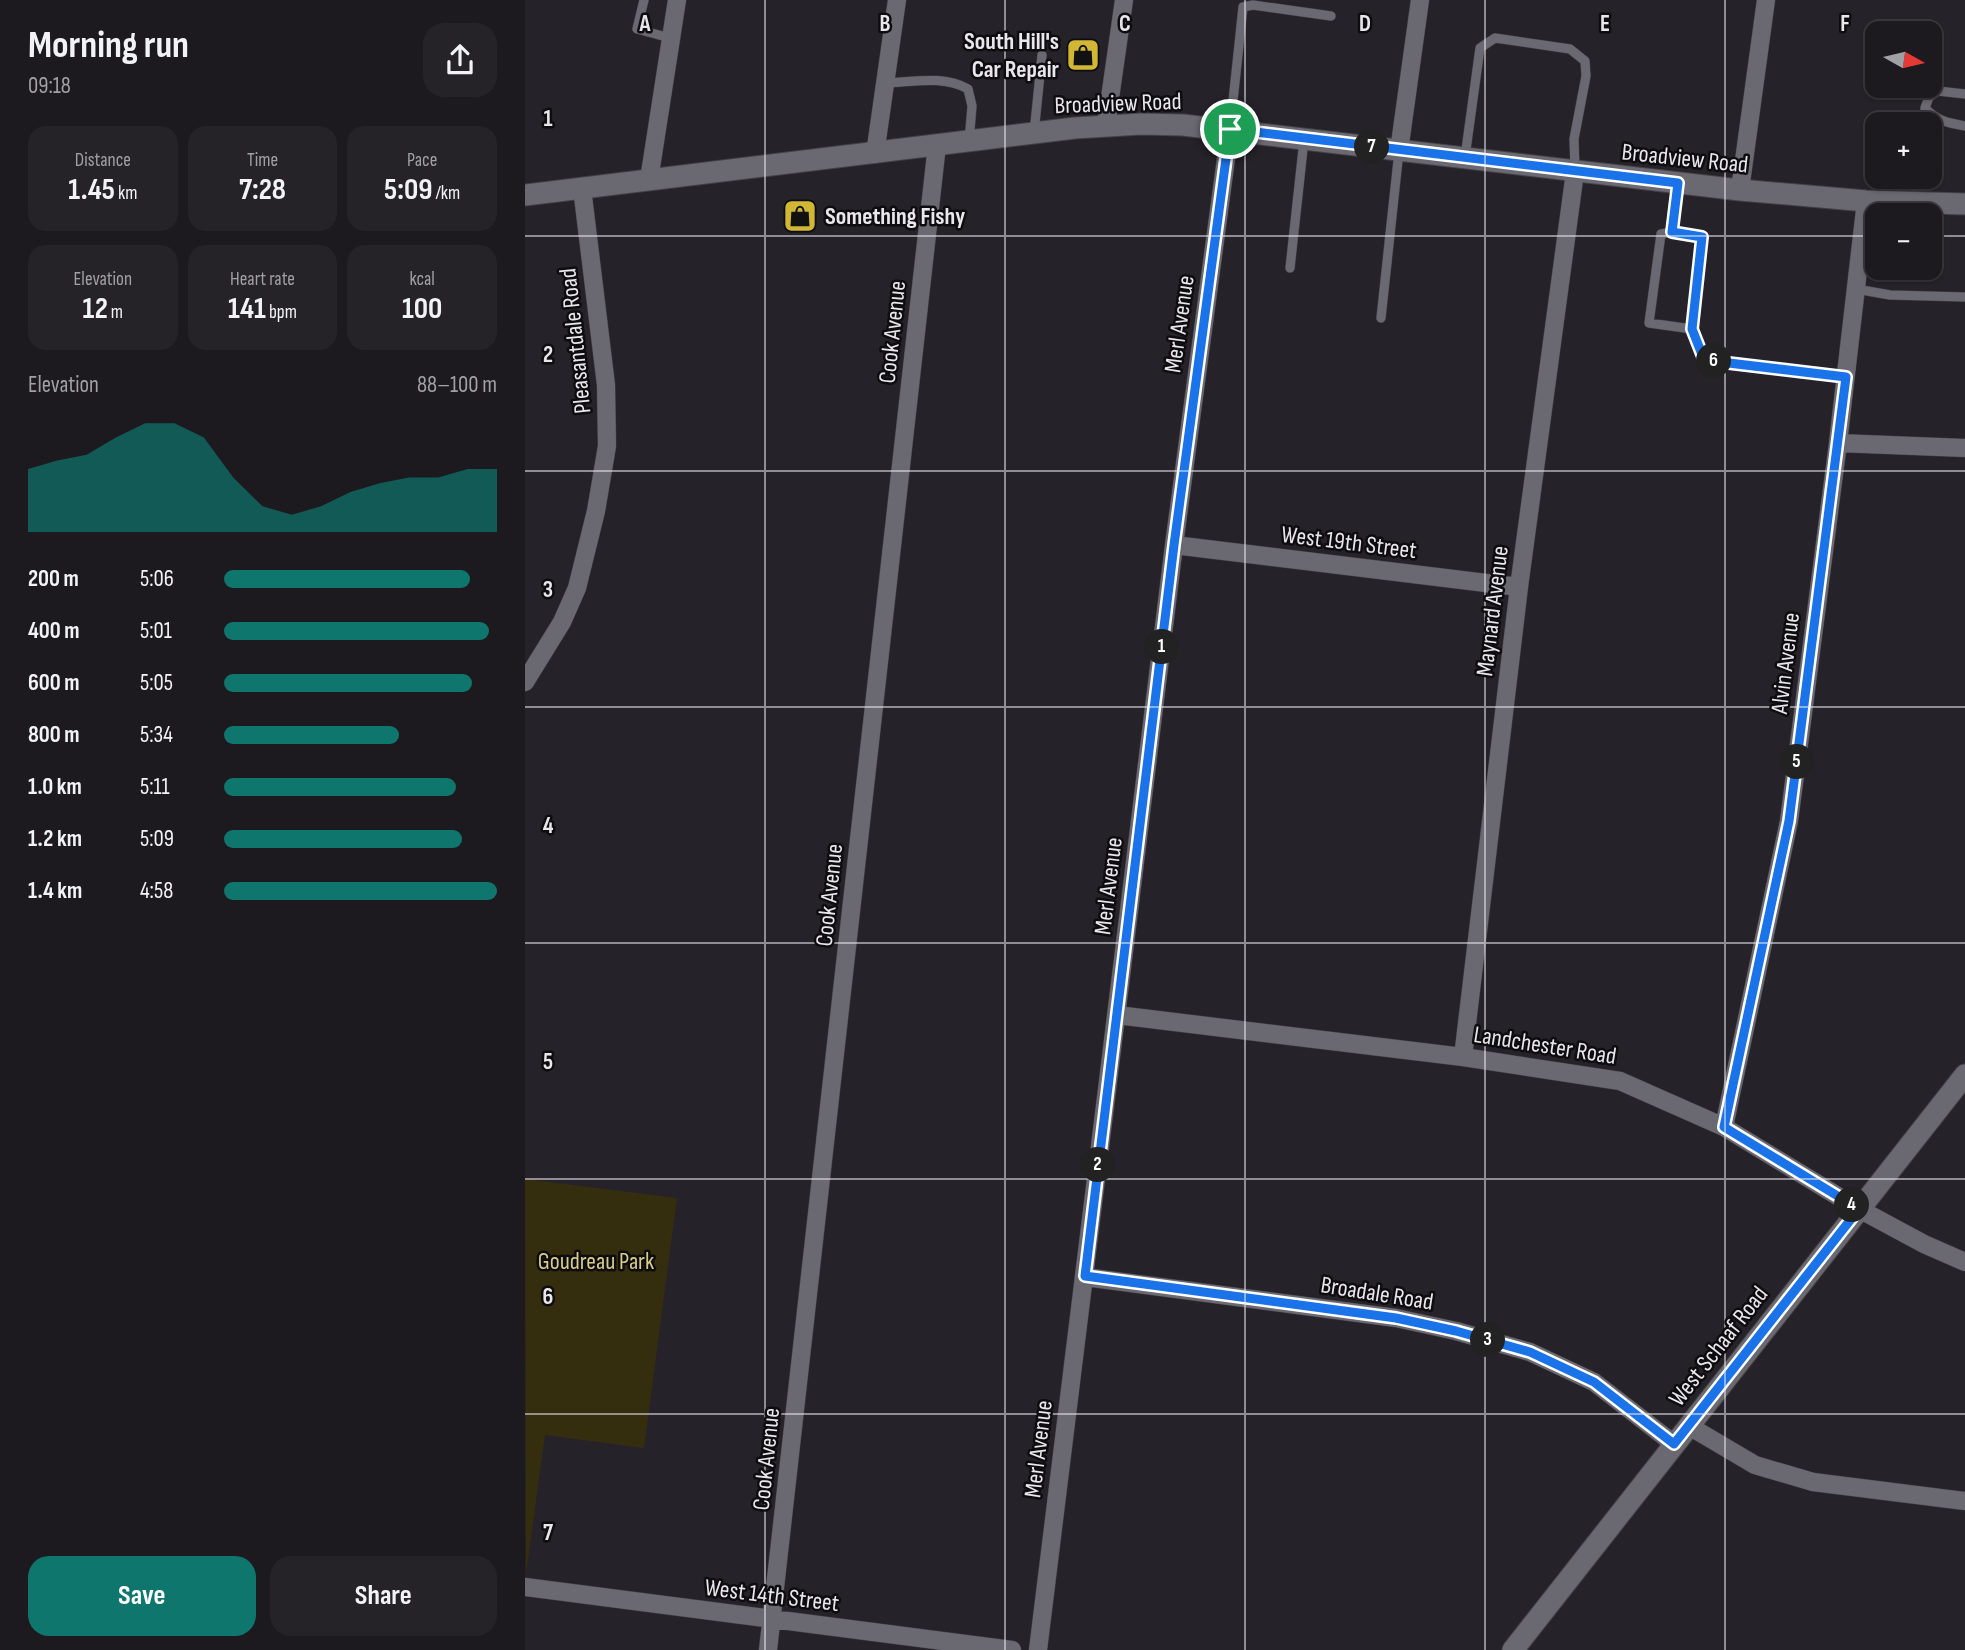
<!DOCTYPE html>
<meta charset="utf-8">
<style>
body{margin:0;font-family:"Sofia Sans Condensed",sans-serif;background:#252328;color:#f1f3f6;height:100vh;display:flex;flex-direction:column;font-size:26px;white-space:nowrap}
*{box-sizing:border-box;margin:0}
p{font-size:23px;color:#a0a1a4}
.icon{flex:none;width:38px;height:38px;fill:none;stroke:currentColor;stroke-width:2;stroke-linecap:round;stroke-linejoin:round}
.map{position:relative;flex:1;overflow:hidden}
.details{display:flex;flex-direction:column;background:#1c1a1f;width:525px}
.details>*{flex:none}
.needle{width:46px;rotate:98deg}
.controls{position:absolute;left:1340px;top:21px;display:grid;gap:14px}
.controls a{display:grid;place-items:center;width:77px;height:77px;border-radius:14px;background:#1c1a1f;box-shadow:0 2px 5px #0004,0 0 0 2px #3a383d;font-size:35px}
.pin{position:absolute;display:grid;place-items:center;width:60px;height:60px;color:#fff;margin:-30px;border:4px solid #fff;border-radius:50%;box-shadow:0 2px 7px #0007}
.km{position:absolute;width:35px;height:35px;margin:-18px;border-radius:50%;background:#222;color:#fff;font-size:19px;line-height:35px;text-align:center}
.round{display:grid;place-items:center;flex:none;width:74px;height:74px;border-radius:21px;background:#252328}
.headline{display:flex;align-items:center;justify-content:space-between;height:119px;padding:0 28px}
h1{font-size:38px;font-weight:700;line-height:52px}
.stats{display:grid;grid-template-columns:repeat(3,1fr);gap:10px;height:119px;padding:7px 28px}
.stats div{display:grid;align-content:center;border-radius:18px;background:#252328;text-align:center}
.stats b{font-size:30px;font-weight:700}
.stats small{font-size:19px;font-weight:400}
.stats p{font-size:19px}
.chart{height:196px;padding:14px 28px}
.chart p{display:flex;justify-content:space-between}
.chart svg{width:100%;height:126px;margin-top:7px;fill:#0f766e;opacity:.7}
.action{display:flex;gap:14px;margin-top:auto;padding:14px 28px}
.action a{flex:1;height:80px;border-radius:21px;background:#0f766e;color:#fff;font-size:28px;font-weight:700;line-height:80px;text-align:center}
.action a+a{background:#252328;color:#f1f3f6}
ul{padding:0 28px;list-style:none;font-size:23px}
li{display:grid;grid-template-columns:112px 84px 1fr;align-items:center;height:52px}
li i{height:18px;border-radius:9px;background:#0f766e}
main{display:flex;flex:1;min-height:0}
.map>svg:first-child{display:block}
.green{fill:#352e0e}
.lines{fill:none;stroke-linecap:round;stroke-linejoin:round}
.lane-casing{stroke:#434146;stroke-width:10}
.street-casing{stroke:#434146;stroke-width:19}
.secondary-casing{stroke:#434146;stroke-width:23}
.lane{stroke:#6a6870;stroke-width:9}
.street{stroke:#6a6870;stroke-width:18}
.secondary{stroke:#6a6870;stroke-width:21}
.route-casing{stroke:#fff;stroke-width:14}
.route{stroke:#1a73e8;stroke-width:9}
.grid{fill:none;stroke:#e9e7ec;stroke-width:2;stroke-opacity:0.55}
.labels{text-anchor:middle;stroke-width:5;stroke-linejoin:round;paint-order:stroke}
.poi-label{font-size:24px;font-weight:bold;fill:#e9e7ec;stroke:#0d0c0f;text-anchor:end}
.street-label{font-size:24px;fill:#e9e7ec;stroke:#0d0c0f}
.park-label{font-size:24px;fill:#d9cb8c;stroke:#0d0c0f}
.grid-label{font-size:23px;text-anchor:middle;font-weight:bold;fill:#e9e7ec;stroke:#0d0c0f;stroke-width:5;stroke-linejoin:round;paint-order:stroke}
</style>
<main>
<section class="details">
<div class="headline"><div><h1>Morning run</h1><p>09:18</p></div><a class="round"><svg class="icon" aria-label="share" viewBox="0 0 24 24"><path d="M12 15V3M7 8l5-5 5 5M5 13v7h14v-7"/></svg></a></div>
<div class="stats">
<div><p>Distance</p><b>1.45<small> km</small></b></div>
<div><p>Time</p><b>7:28</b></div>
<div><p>Pace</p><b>5:09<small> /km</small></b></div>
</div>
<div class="stats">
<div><p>Elevation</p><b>12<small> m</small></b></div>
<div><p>Heart rate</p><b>141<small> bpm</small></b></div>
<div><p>kcal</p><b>100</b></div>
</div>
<div class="chart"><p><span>Elevation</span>88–100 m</p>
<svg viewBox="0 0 160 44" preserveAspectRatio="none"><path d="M0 44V22L10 19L20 17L30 11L40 6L50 6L60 11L70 25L80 35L90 38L100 35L110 30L120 27L130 25L140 25L150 22L160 22V44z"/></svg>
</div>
<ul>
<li><b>200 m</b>5:06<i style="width:90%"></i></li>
<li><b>400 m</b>5:01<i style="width:97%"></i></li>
<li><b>600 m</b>5:05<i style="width:91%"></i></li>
<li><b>800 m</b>5:34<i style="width:64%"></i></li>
<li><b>1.0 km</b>5:11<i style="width:85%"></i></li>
<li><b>1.2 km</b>5:09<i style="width:87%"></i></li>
<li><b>1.4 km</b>4:58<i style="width:100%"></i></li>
</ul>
<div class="action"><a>Save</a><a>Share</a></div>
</section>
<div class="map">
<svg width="1440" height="1650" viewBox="0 0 1440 1650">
<rect width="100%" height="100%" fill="#252229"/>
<path class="green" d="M0,1179l152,19 -33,250 -99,-13 -19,139z"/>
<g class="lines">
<defs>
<path id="lane" d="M119,0l-7,29 33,9
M360,83c28,-1 58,-8 83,6l4,17 -3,36
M1440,94l-27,-3 -9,6 -4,11c12,13 23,15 40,18
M705,129l13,-122 10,-2 78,11
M509,133l8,-78
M940,157l15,-109 15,-10 75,11 15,12 1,15 -12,63 1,31
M1153,183l-6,49 -11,2 -12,89 43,6
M1147,232l30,5 -10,92 11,28 9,4 134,16
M765,268l14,-128
M1331,289l34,6 75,2
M856,318l18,-167"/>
<path id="street" d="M581,126l18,-126
M874,151l21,-151
M350,154l22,-154
M124,180l28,-180
M1215,190l26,-190
M1313,443l127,5
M649,545l345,42
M0,682l37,-60 15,-34 19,-77 11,-65 -1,-61 -24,-197
M592,1015l346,42 157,24 104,46 135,82 65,35 41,18
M938,1057l56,-470 56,-415
M1199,1127l65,-306 49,-378 28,-242
M560,1277l311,41 60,13 74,21 64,30 80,62
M1164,1426l66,39 58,17 152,19
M0,1587l487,63
M243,1650l169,-1505
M513,1650l136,-1105 56,-416"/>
<path id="secondary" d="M0,195l550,-67 66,-4 42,1 557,65 126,11 99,3
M988,1650l452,-575"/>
</defs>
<use href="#lane" class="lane-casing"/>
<use href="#street" class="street-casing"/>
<use href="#secondary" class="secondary-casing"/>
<use href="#lane" class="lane"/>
<use href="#street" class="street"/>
<use href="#secondary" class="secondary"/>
</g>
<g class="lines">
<defs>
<path id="route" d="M705,129l448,54 -6,49 30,5 -10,92 11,28 9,4 134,16 -57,444 -65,306 135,82 -185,235 -80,-62 -64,-30 -74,-21 -60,-13 -311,-42 89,-731z"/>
</defs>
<use href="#route" class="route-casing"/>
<use href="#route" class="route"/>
</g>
<path class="grid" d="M240,0v1650M480,0v1650M720,0v1650M960,0v1650M1200,0v1650M0,236h1353M1405,236h35M0,471h1440M0,707h1440M0,943h1440M0,1179h1440M0,1414h1440"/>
<defs>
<symbol id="shop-square" viewBox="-11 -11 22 22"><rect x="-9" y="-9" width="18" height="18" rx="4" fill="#d2b735" stroke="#0d0c0f"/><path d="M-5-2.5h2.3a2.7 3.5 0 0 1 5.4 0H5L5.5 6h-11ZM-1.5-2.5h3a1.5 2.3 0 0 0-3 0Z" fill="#111"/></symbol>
</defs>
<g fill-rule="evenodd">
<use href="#shop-square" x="539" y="36" width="38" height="38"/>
<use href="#shop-square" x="256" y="197" width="38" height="38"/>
</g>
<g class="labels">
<g class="poi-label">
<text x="534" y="49">South Hill's<tspan x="534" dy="28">Car Repair</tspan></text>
<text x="300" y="224" text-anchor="start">Something Fishy</text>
</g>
<g class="street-label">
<text transform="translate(593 103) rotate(-2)" y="8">Broadview Road</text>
<text transform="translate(1160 158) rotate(6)" y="8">Broadview Road</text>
<text transform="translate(654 324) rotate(-82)" y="8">Merl Avenue</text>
<text transform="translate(367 332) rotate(-84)" y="8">Cook Avenue</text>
<text transform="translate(50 341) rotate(-96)" y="8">Pleasantdale Road</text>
<text transform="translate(824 542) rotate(7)" y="8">West 19th Street</text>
<text transform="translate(967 611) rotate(-83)" y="8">Maynard Avenue</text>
<text transform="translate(1260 663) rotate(-83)" y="8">Alvin Avenue</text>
<text transform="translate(583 886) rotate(-83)" y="8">Merl Avenue</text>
<text transform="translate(304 895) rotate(-84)" y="8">Cook Avenue</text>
<text transform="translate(1020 1045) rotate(9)" y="8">Landchester Road</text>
<text transform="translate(852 1293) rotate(9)" y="8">Broadale Road</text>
<text transform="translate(1193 1346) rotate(-52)" y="8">West Schaaf Road</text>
<text transform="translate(513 1449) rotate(-83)" y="8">Merl Avenue</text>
<text transform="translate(241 1459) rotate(-84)" y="8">Cook Avenue</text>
<text transform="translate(247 1595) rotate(7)" y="8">West 14th Street</text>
</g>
<g class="park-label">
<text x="71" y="1269">Goudreau Park</text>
</g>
</g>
<g class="grid-label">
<text x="120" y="31">A</text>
<text x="360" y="31">B</text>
<text x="600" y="31">C</text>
<text x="840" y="31">D</text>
<text x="1080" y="31">E</text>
<text x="1320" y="31">F</text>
<text x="23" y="126">1</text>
<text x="23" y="362">2</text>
<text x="23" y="597">3</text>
<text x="23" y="833">4</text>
<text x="23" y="1069">5</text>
<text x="23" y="1304">6</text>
<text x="23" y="1540">7</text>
</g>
</svg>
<div class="controls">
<a><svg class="needle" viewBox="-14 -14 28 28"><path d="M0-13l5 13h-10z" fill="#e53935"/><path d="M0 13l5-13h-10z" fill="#a0a1a4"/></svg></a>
<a>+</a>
<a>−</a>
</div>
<div class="pin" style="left:705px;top:129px;background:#1e9e55"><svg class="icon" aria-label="arrive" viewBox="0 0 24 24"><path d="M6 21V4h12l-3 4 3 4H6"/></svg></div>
<b class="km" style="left:637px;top:647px">1</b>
<b class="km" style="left:573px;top:1165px">2</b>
<b class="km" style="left:963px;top:1340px">3</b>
<b class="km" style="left:1327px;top:1205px">4</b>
<b class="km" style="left:1272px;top:762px">5</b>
<b class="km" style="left:1189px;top:361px">6</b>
<b class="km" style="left:847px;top:147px">7</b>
</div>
</main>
